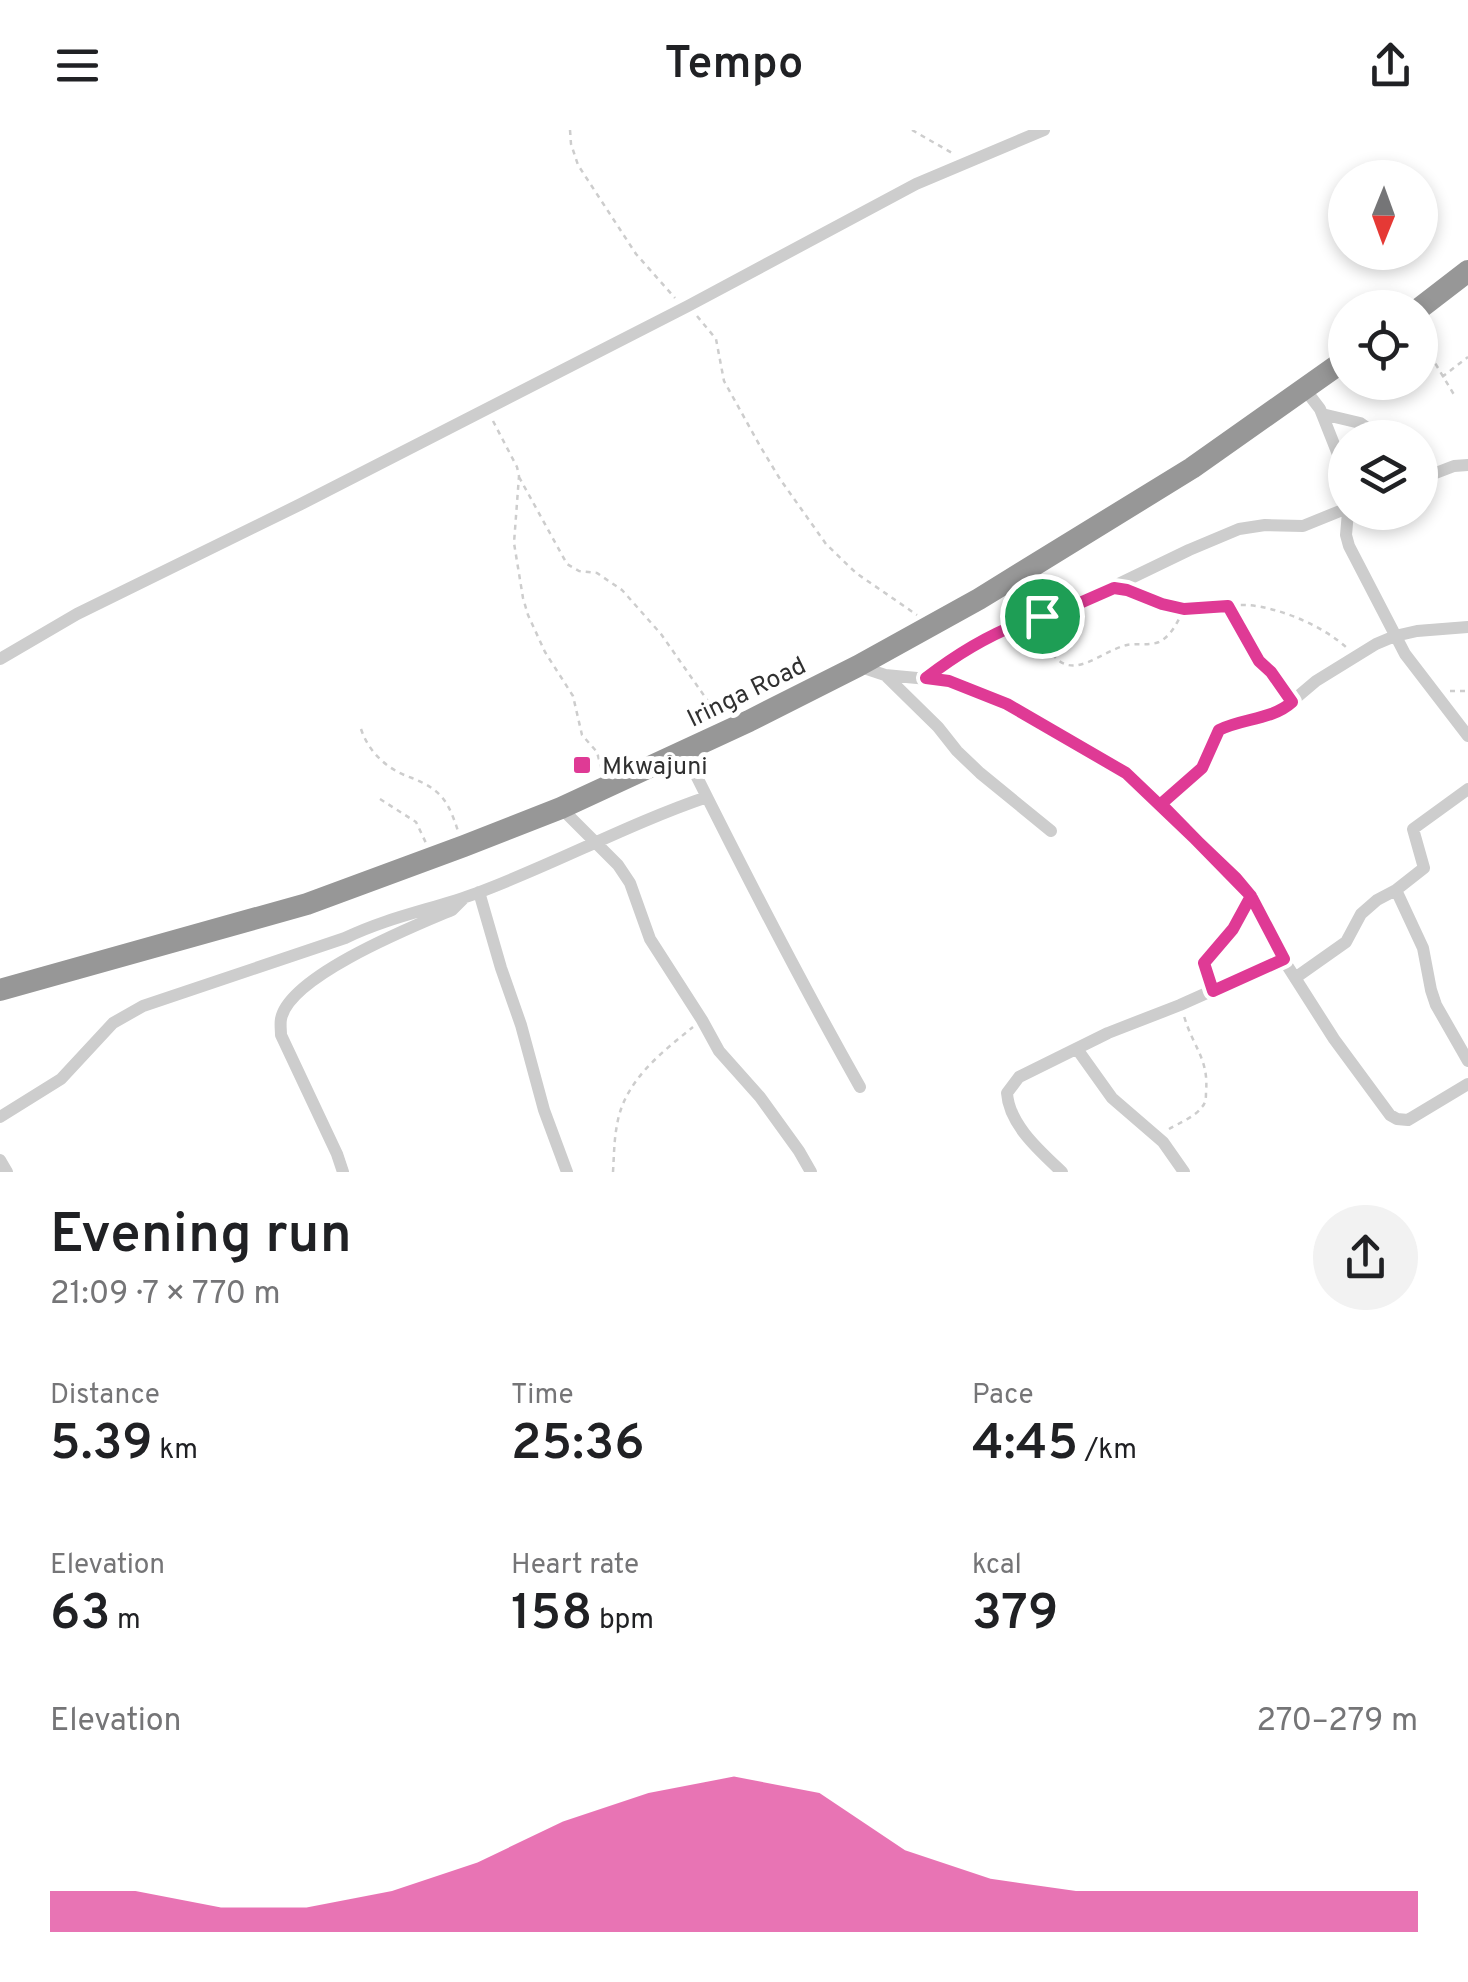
<!DOCTYPE html>
<meta charset="utf-8">
<style>
body{margin:0;font-family:Overpass,sans-serif;background:#f2f2f2;color:#202124;height:100vh;display:flex;flex-direction:column;font-size:38px;white-space:nowrap}
*{box-sizing:border-box;margin:0}
p{font-size:32px;color:#757577}
.icon{flex:none;width:55px;height:55px;fill:none;stroke:currentColor;stroke-width:2;stroke-linecap:round;stroke-linejoin:round}
.map{position:relative;height:1042px;overflow:hidden}
.side{display:flex;flex-direction:column;background:#fff;flex:1}
.side>*{flex:none}
.needle{width:65px;rotate:181deg}
.tools{position:absolute;left:1328px;top:30px;display:grid;gap:20px}
.tools a{display:grid;place-items:center;width:110px;height:110px;border-radius:50%;background:#fff;box-shadow:0 5px 15px #0003;font-size:50px}
.pin{position:absolute;display:grid;place-items:center;width:85px;height:85px;color:#fff;margin:-42px;border:5px solid #fff;border-radius:50%;box-shadow:0 2px 10px #0007}
.round{display:grid;place-items:center;flex:none;width:105px;height:105px;border-radius:52px;background:#f2f2f2}
.overview{display:flex;align-items:center;justify-content:space-between;height:170px;padding:0 50px}
h1{font-size:55px;font-weight:600;line-height:75px}
.stats{display:grid;grid-template-columns:repeat(3,1fr);gap:15px;height:170px;padding:10px 50px}
.stats div{display:grid;align-content:center}
.stats b{font-size:50px;font-weight:600}
.stats small{font-size:28px;font-weight:400}
.stats p{font-size:28px}
.chart{height:280px;padding:20px 50px}
.chart p{display:flex;justify-content:space-between}
.chart svg{width:100%;height:180px;margin-top:10px;fill:#df3a95;opacity:.7}
header{display:flex;justify-content:space-between;align-items:center;height:130px;padding:0 50px;background:#fff;font-size:45px;font-weight:600}
.map>svg:first-child{display:block}
.lines{fill:none;stroke-linecap:round;stroke-linejoin:round}
.path{stroke:#cdcdcd;stroke-width:2.5;stroke-dasharray:5 5;stroke-linecap:butt}
.street{stroke:#cdcdcd;stroke-width:12}
.highway{stroke:#979797;stroke-width:22}
.route-casing{stroke:#fff;stroke-width:20}
.route{stroke:#df3a95;stroke-width:12}
.poi-dot{fill:#df3a95;stroke:#fff;stroke-width:4}
.labels{text-anchor:middle;stroke-width:10;stroke-linejoin:round;paint-order:stroke}
.street-label{font-size:25px;fill:#303030;stroke:#fff}
.poi-label{font-size:25px;fill:#303030;stroke:#fff;text-anchor:start}
</style>
<header><svg class="icon" aria-label="menu" viewBox="0 0 24 24"><path d="M4 6h16M4 12h16M4 18h16"/></svg>Tempo<svg class="icon" aria-label="share" viewBox="0 0 24 24"><path d="M12 15V3M7 8l5-5 5 5M5 13v7h14v-7"/></svg></header>
<div class="map">
<svg width="1468" height="1042" viewBox="0 0 1468 1042">
<rect width="100%" height="100%" fill="#fff"/>
<g class="lines">
<path class="path" d="M570,0l1,14 7,21 58,89 39,44
M912,0l40,23
M697,186l19,23 8,42 36,65 20,33 46,65 30,29 61,42
M1420,208l36,60
M1442,247l26,-20
M493,291l24,46 2,9 -5,67 9,55 5,17 17,37 28,44 9,39 15,17 5,19
M519,347l48,87 12,7 18,2 25,17 39,44 58,83
M1134,462c17,7 33,16 52,17 20,1 41,-5 62,-4 33,3 75,21 99,43
M1229,479l30,52 12,11 15,21
M1051,497c-5,9 -8,13 -2,22 22,36 49,3 78,-4 10,-2 22,1 32,-3 12,-6 19,-20 24,-32
M1450,561h18
M361,599c8,24 27,41 51,49 10,4 20,9 28,17 9,9 14,24 18,36
M380,669l36,23 10,21
M1169,999c10,-6 26,-12 33,-22 4,-4 4,-10 4,-15 3,-33 -13,-45 -22,-76
M613,1042c1,-16 1,-32 4,-47 7,-44 44,-72 76,-98"/>
<path class="street" d="M1304,258l16,21 25,63
M1322,284l38,9 21,15
M1420,349l34,-13 14,-1
M1348,382l-2,23 3,11 56,108 63,82
M0,529l77,-45 224,-110 387,-198 228,-122 128,-54
M858,536l27,9 64,6 29,10 29,13 119,69 18,15 92,90 15,18 32,63 51,80 56,76 7,4 11,1 60,-36
M885,545l53,52 19,24 23,22 71,58
M926,548l72,-46 17,-8 58,-18 116,-56 50,-21 26,-4 38,1 42,-17
M684,621c56,113 114,226 176,336
M1468,659l-55,40 11,39 -28,22 27,58 8,42 5,15 32,56
M1161,674l41,-36 13,-33 9,-8 53,-13 39,-33 60,-37 19,-8 22,-5 51,-4
M561,678l57,57 12,18 20,56 52,81 17,31 41,46 39,54 12,21
M479,762l22,76 20,57 23,85 23,62
M1295,848l51,-36 15,-28 16,-14 19,-10
M1213,861l-8,-28 28,-34 18,-33
M1077,919l35,49 51,44 21,30
M0,987l61,-38 52,-56 30,-17 202,-68c43,-21 89,-29 132,-45 78,-29 151,-69 230,-96
M0,1030l7,12
M343,1042l-6,-18 -56,-119c0,-5 -1,-11 0,-16 8,-43 133,-93 171,-109l11,-11
M1062,1042c-21,-20 -53,-47 -55,-79l12,-16 89,-44 72,-28 103,-46"/>
<path class="highway" d="M1420,178l48,-37
M0,860l307,-86 157,-58 97,-38 188,-87 109,-55 121,-67 213,-131 153,-108"/>
</g>
<g class="lines">
<defs>
<path id="route" d="M1042,486c-42,12 -81,35 -116,62l23,3 58,23 119,69 110,105 15,18 -18,33 -29,34 9,28 71,-32 -33,-63 -90,-92 41,-36 17,-38c24,-12 53,-10 73,-28l-21,-30 -12,-11 -31,-55 -44,3 -22,-5 -35,-14 -13,-2 -41,18 -31,10"/>
</defs>
<use href="#route" class="route-casing"/>
<use href="#route" class="route"/>
</g>
<rect class="poi-dot" x="572" y="625" width="20" height="20" rx="5"/>
<g class="labels">
<g class="street-label">
<text transform="translate(746 561) rotate(-26)" y="9">Iringa Road</text>
</g>
<g class="poi-label">
<text x="602" y="644">Mkwajuni</text>
</g>
</g>
</svg>
<div class="tools">
<a><svg class="needle" viewBox="-14 -14 28 28"><path d="M0-13l5 13h-10z" fill="#e53935"/><path d="M0 13l5-13h-10z" fill="#757577"/></svg></a>
<a><svg class="icon" aria-label="locate" viewBox="0 0 24 24"><circle cx="12" cy="12" r="6"/><path d="M12 2v4M12 18v4M2 12h4M18 12h4"/></svg></a>
<a><svg class="icon" aria-label="layers" viewBox="0 0 24 24"><path d="M12 4l9 5-9 5-9-5zM3 14l9 5 9-5"/></svg></a>
</div>
<div class="pin" style="left:1042px;top:486px;background:#1e9e55"><svg class="icon" aria-label="arrive" viewBox="0 0 24 24"><path d="M6 21V4h12l-3 4 3 4H6"/></svg></div>
</div>
<section class="side">
<div class="overview"><div><h1>Evening run</h1><p>21:09 · 7 × 770 m</p></div><a class="round"><svg class="icon" aria-label="share" viewBox="0 0 24 24"><path d="M12 15V3M7 8l5-5 5 5M5 13v7h14v-7"/></svg></a></div>
<div class="stats">
<div><p>Distance</p><b>5.39<small> km</small></b></div>
<div><p>Time</p><b>25:36</b></div>
<div><p>Pace</p><b>4:45<small> /km</small></b></div>
</div>
<div class="stats">
<div><p>Elevation</p><b>63<small> m</small></b></div>
<div><p>Heart rate</p><b>158<small> bpm</small></b></div>
<div><p>kcal</p><b>379</b></div>
</div>
<div class="chart"><p><span>Elevation</span>270–279 m</p>
<svg viewBox="0 0 160 44" preserveAspectRatio="none"><path d="M0 44V34L10 34L20 38L30 38L40 34L50 27L60 17L70 10L80 6L90 10L100 24L110 31L120 34L130 34L140 34L150 34L160 34V44z"/></svg>
</div>
</section>
